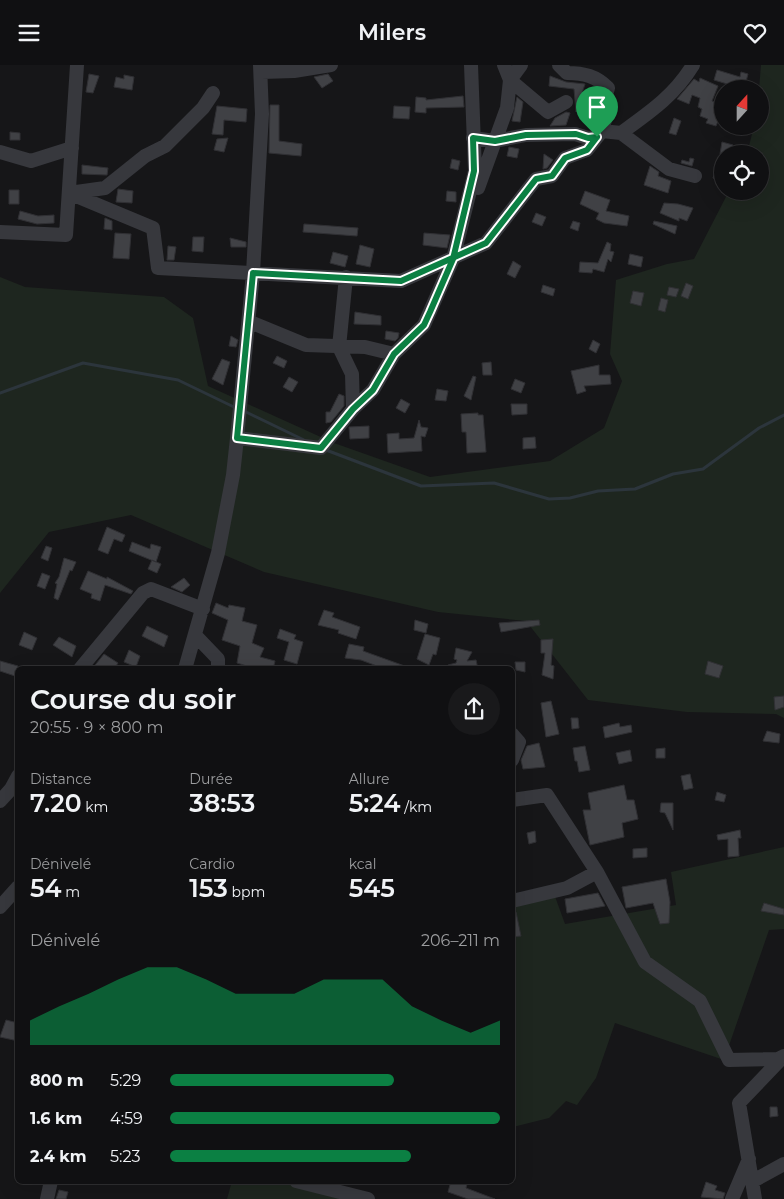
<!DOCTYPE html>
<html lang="fr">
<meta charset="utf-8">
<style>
body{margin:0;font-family:Montserrat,sans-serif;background:#19191b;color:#f1f3f6;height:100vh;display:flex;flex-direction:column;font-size:19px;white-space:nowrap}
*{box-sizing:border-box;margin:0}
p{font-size:16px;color:#9c9d9f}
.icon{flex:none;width:28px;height:28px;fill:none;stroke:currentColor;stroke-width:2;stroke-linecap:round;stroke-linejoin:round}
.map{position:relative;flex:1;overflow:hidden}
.details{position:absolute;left:15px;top:601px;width:500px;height:518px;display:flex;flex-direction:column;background:#101012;border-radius:8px;box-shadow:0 5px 20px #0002,0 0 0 1px #303032}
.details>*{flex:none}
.needle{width:32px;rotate:21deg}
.fabs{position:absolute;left:714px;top:15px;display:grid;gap:10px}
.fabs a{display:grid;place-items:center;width:55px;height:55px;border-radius:50%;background:#101012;box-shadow:0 5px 20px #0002,0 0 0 1px #303032;font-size:25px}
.pin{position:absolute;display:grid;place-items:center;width:42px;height:42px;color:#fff;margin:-51px -21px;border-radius:50% 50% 50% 0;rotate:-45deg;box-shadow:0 0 5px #0007}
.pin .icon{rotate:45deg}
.round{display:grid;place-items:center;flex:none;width:52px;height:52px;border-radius:26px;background:#19191b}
.summary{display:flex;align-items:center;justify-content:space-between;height:85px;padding:0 15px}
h1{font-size:28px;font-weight:600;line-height:38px}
.figures{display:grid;grid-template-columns:repeat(3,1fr);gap:8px;height:85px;padding:5px 15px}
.figures div{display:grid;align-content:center}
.figures b{font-size:25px;font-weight:600}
.figures small{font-size:14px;font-weight:400}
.figures p{font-size:14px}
.chart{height:140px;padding:10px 15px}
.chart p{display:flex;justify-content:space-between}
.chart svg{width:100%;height:90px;margin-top:5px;fill:#0b8043;opacity:.7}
ul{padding:0 15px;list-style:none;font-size:16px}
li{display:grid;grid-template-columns:80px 60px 1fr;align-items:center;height:38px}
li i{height:12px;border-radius:6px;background:#0b8043}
header{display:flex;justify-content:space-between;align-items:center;height:65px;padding:0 15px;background:#101012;font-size:22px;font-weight:600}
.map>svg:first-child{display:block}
.green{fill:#1e261f}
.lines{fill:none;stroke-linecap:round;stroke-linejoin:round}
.stream{stroke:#2c353c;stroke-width:3}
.building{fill:#404145;stroke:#303034}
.minor{stroke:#37383d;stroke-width:14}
.route-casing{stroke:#fff;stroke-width:10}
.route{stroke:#0b8043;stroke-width:6}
</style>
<header><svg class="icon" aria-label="menu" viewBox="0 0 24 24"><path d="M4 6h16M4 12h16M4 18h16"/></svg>Milers<svg class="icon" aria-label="heart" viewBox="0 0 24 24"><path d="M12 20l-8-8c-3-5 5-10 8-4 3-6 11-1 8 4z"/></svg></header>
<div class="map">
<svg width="784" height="1134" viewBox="0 0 784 1134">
<rect width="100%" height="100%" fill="#161618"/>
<path class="green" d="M761,0h23v653l-8,-4 -89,-2 -99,-12 -62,-79 -88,-9 -174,-40 -133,-57 -82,17 -49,61v-316l25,10 139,10 29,21 15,68 126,57 96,34 120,-16 54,-33 18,-47 -12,-27 6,-74 51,-16 27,-5 35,-68h31v-37h-13l7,-28h6l-1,-37z
M784,782v82l-15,1 -45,130 -109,-37 -19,55 -19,27 -11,-4 -17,17 -36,9 -1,-226 41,-10 12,33 111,-19 -5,-33z
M232,1116h64l43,11 -1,7h-111z"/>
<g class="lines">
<path class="stream" d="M0,328l83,-30 95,17 58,28
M244,346l60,29
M326,385l95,36 73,-3 55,16 21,-1 28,-7 37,-2 38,-15 30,-5 56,-41 25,-13"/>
</g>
<path class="building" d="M717,5l23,7 1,-5 7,2 -4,15 -30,-9z
M89,9l10,2 -6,17 -7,-1z
M328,9l5,7 -11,7 -8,-11z
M124,10l10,2 -2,13 -18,-3 2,-10 8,2z
M550,11l16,6 19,2 -9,28 -2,-23 -25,-3z
M700,13l18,8 -6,15 9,3 -3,10h3l-5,12 -10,-3 2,-4 -8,-3 2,-7 -4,-2 2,-9 -8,-3 -3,9 -12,-5 17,-20 5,3z
M463,31l1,11 -38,1v5l-11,-1 1,-15 10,1v2z
M517,32l6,5 -3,20 -8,-1z
M270,40h9v36l23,3 -1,12 -32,-3z
M217,41l30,3 -1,13 -22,-2 -1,15 -11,-1z
M394,41l16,1 -1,12 -16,-1z
M566,47l4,1 -4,12 -16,1 5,-8z
M674,53l7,3 -5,14 -7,-2z
M10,67l10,1v7h-10z
M228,73l-4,14 -10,-2 3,-11z
M722,77l11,3 -2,9h-11z
M509,82l10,2 -2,9 -10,-2z
M544,89l9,6 -6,8 -4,1z
M690,93l4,1 -2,7 -11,-3 1,-3 7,2z
M452,94l8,2 -2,9 -8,-2z
M82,100l26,3 -1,7 -25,-1z
M650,101l9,6 -1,4 13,5 -3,12 -24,-8z
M716,104l6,2v10l-9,-3z
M118,124l15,2 -1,12 -16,-1z
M9,125h10v14h-10z
M447,126l9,1v10l-10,-1z
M585,126l25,9 -4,11 23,5 -2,10 -23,-3 -8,-4 3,-6 -19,-9z
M664,138l14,1 15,4 -6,13 -8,-3v3l-19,-8z
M20,146l18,5 16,-1v8l-17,1 -19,-5z
M536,148l10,4 -4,9 -10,-4z
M105,153l7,3v9l-8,-1z
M573,156l7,2 -2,8 -8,-3z
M654,156l23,5 -2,8 -22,-10z
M304,159l54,4 -1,8 -54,-4z
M115,168l16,1 -2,25 -16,-1z
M424,168l26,2 -3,13 -24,-3z
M193,172h11l-1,15 -11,-1z
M230,173l16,4v5h-15z
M607,177l4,2 -1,7 4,1 -3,10 -3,-3 -4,13 -11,-3 -1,4 -13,-1 1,-10 18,1z
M360,180l14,4 -4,18 -14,-3z
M168,181l8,1 -2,13h-7z
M333,187l15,4 -3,11 -15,-4z
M630,189l13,3 -2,10 -13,-3z
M513,196l8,5 -6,12 -8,-4z
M686,218l7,3 -5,13 -7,-3z
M543,220l12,4 -2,7 -12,-4z
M669,222l10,2 -3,8 -9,-2z
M633,226l11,2 -3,13 -11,-3z
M661,233l7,2 -3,12 -7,-2z
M355,247l26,4v9l-27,-1z
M386,266l13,2 -1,5 -3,3 -10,-2z
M231,271l7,4 -2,7 -7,-1z
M593,275l7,4 -4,9 -7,-4z
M277,291l10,5 -3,7 -11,-5z
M222,294l8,3 -7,23 -11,-6z
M491,297l1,13h-9l-1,-12z
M599,300v10h11l1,9 -27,2 2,5 -9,3 -6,-23z
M473,311l3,1 -5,23 -7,-4z
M289,312l9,5 -6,10 -9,-5z
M515,314l10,4 -4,10 -10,-4z
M437,324l11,2 -2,10 -11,-1z
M339,329l5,2v10l-13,16 -5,1v-11h4z
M401,334l9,5 -5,9 -9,-5z
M511,339h16v10l-15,1z
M478,348v2h5l3,37 -19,1 -1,-21h-4l-1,-18z
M419,355l2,7 7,1 -3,9 -4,-1 1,15 -34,2 -1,-19 12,-1v6l15,-1z
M369,361v12l-19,1 -1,-12z
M535,372l1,11 -13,1v-11z
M107,462l18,8 -3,7 -8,-3 -6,15 -10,-4z
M132,477l18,7 1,-5 10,3 -5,15 -27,-11z
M46,481l6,2 -4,13 -7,-3z
M64,493l12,4 -4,9 -2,-1 -12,30 -4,-2 3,-14 -2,-1 4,-6z
M152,495l9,4 -4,9 -9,-4z
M88,506l19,8v-2l26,14 -2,3 -26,-9 -5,16 -9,-3 1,-4 -12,-5z
M42,508l8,3 -5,13 -8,-3z
M184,513l6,7 -8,7 -11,-5z
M216,538l12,5 1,-3 16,3 -3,13 15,4 -5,18 12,5 -4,9 15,4 -2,8h-16l-20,-6 3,-17 -18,-6 6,-20 -16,-7z
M324,545l10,3 -2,4 28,10 -4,12 -18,-6 1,-3 -21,-5z
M415,555l13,4 -2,9 -12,-3z
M539,555l1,5 -39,7 -2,-9z
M147,561l21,10 -4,11 -22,-11z
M280,564l16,6 -2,4 9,3 -6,22 -13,-4 5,-18 -12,-4z
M24,567l13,6 -5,12 -13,-5z
M425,569l15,4 -4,17 -3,-1 -4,11 -12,-6z
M59,572l17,9 -4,11 -19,-12z
M553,574l-2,26 3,1 -1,13 -11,-4 3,-22h-4v-13z
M349,579l15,3 -1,4 50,18h-28l-24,-9 -16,-2z
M456,583l16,4 -5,9 9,-1 2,9h-30v-4l8,-2 1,-3 -3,-1z
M129,585l11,6 -4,11 -12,-5z
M104,589l14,9 -4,6h-22z
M0,596l18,5 -3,10 -15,-5z
M708,596l15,5 -4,12 -14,-4z
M515,597h10v10l-9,-2z
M784,631v11l-9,3 -1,-13z
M551,636l8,33 -13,3 -5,-34z
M571,653h7l1,10 -7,1z
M619,658l1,4 11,-2 1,7 -27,6 -2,-11z
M767,666l13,3 -1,9 -16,-2z
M539,678l6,24 -22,2 -2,-9 6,-14z
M585,681l5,24 -11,2 -2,-11h-2l-2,-13z
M665,683v10h-9v-9z
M630,685l2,11 -13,3 -3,-11z
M690,709l3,14 -9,2 -3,-14z
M624,720l3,15h7l4,19 -16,4 2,14 -34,8 -7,-35h8l-3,-17z
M717,727l9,3 -2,7 -9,-2z
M661,738h12v27l-8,-17 -5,-1z
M740,765l1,8h-3l1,18 -11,1v-18l-10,1 -1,-5z
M535,766l1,11 -7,2 -2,-11z
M647,783v9l-14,1v-9z
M666,814l4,23 -1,21 -9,1 -7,-21 -27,5 -4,-21z
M598,828l7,13 -38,7 -2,-14z
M764,838l20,6v6l-23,-4z
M512,847h4l5,24 -9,1z
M6,955l12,3v18l-18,-4z
M770,1042h7l1,9 -8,1z
M451,1116l16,3 -1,4 29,11h-27l-20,-7z
M706,1117l11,4 -2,4 10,3 -2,6 -22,-2z
M59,1125l9,2 -2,7h-10z"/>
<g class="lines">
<path class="minor" d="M504,0l6,15 38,32 18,-10
M559,0l8,8c17,0 29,3 41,15l-3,11 2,14 -5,18
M262,7l32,-1 37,-6
M621,68l48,36 26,7
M473,73l22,3 31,-6 49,-1 13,4 9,-1
M0,87l31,9 41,-13
M478,123l29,-80 3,-28 11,-15
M69,128l84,35 5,40 243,13 85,-38 50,-64 16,-3 13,-18 22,-8 15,-19 19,2c29,-21 53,-37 72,-68
M69,128l36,-5 40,-32 20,-10 38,-38 10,-15
M0,167l66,3 11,-170
M346,212l-7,70 13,27 1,35
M250,257l56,23 59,2 29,7
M237,373l16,-165 9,-159 -2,-49
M196,571l22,23v10
M80,604l63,-76 8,-4 52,20
M185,604l33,-116 15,-78 4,-37 84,10 32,-39 20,-19 21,-36 30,-29 29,-66 22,-88 -4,-106
M512,669l7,8 -7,18
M512,735l35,-5 50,77 48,90 55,39 29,59 49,-1 6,-3
M0,736l11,-12 7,-13
M512,836l55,-13 30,-16
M0,842l18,-20
M296,1116l72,18
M753,1116l31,-17
M47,1134l4,-18
M732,1134l17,-40
M755,1134l-16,-96 45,-47"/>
</g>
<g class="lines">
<defs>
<path id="route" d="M597,72l-9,1 -12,-4 -50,1 -31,6 -22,-3 1,33 -21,88 -23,53 -6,13 -30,29 -21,36 -20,19 -32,39 -84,-10 16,-165 148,8 85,-38 50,-64 16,-3 13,-18 22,-8 10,-13"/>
</defs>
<use href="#route" class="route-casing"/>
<use href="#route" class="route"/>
</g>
</svg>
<div class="fabs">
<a><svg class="needle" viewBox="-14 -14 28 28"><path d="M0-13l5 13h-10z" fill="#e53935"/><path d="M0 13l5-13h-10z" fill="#9c9d9f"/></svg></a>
<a><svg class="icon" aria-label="locate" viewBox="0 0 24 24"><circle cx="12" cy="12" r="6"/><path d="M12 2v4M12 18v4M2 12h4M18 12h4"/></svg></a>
</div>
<div class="pin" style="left:597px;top:72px;background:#1e9e55"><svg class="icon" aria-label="arrive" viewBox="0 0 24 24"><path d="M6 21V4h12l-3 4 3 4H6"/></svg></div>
<section class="details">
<div class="summary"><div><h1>Course du soir</h1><p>20:55 · 9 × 800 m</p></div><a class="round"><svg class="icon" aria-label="share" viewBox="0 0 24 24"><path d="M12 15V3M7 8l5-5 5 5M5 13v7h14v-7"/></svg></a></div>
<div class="figures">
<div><p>Distance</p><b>7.20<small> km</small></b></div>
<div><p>Durée</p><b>38:53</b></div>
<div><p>Allure</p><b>5:24<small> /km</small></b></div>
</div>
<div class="figures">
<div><p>Dénivelé</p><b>54<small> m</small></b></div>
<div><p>Cardio</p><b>153<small> bpm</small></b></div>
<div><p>kcal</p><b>545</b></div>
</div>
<div class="chart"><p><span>Dénivelé</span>206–211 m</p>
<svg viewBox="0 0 160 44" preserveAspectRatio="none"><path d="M0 44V32L10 25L20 19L30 12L40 6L50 6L60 12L70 19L80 19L90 19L100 12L110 12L120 12L130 25L140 32L150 38L160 32V44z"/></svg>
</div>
<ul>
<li><b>800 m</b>5:29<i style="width:68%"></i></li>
<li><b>1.6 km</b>4:59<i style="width:100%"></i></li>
<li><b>2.4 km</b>5:23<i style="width:73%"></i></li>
</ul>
</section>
</div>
